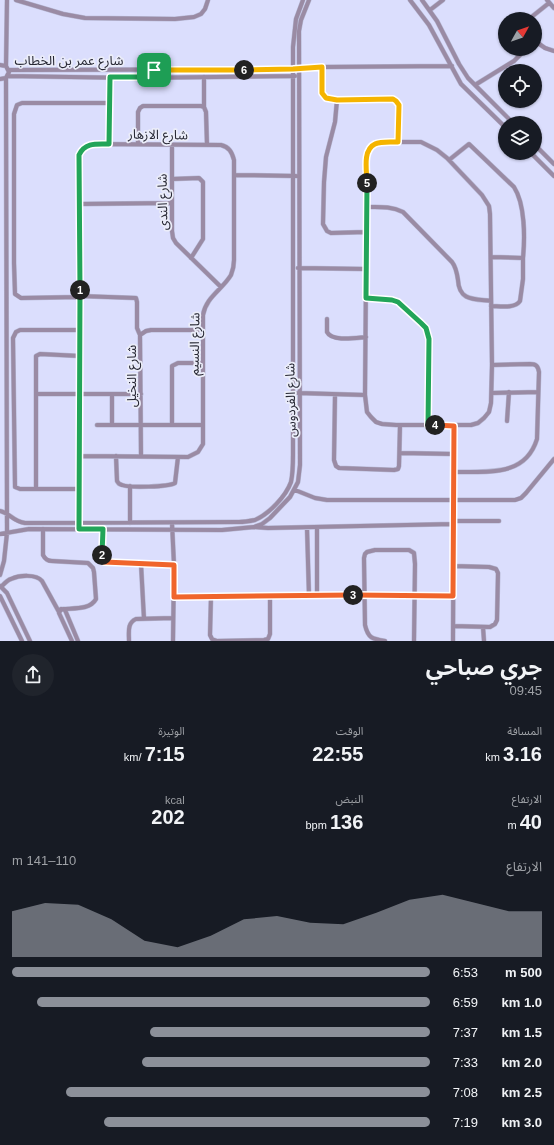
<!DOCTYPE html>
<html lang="ar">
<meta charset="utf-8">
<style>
body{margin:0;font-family:Helvetica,"Noto Sans Arabic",sans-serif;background:#20242c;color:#f1f3f6;direction:rtl;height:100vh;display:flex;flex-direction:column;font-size:15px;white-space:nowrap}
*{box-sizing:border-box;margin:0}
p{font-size:13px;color:#9ea1a6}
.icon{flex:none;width:22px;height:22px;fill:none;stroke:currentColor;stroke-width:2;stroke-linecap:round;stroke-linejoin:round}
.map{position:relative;height:641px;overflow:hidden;direction:ltr}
.details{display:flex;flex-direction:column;background:#171b24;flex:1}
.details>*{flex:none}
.needle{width:26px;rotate:50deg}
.fabs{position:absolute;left:498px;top:12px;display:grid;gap:8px}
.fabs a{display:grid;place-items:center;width:44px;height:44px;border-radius:50%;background:#171b24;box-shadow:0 1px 3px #0004;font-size:20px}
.pin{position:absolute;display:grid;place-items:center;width:34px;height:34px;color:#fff;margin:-17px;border-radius:8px;box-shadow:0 2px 6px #0006}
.km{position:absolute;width:20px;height:20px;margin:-10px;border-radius:50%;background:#222;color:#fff;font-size:11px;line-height:20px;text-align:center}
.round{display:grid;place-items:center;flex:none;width:42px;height:42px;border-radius:21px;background:#20242c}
.head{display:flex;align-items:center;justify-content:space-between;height:68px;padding:0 12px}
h1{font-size:22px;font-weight:700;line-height:30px}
.stats{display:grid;grid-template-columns:repeat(3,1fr);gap:6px;height:68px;padding:4px 12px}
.stats div{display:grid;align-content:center}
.stats b{font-size:20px;font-weight:700}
.stats small{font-size:11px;font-weight:400}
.stats p{font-size:11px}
.chart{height:112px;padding:8px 12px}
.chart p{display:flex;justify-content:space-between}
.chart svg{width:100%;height:72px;margin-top:4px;fill:#8c9099;opacity:.7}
ul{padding:0 12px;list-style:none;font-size:13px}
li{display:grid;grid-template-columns:64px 48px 1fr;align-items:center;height:30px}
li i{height:10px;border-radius:5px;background:#8c9099}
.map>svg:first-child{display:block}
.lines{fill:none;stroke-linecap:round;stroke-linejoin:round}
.minor-casing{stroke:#b7b9d5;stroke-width:5}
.minor{stroke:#9a8ba4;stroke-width:4}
.split-1-casing{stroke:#fff;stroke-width:8}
.split-2-casing{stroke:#fff;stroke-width:8}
.split-3-casing{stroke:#fff;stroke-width:8}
.split-4-casing{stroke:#fff;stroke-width:8}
.split-5-casing{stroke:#fff;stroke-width:8}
.split-6-casing{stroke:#fff;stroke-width:8}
.split-7-casing{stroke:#fff;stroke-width:8}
.split-1{stroke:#22a559;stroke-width:5}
.split-2{stroke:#22a559;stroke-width:5}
.split-3{stroke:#f0652b;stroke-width:5}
.split-4{stroke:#f0652b;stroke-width:5}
.split-5{stroke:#22a559;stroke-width:5}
.split-6{stroke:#f5b400;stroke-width:5}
.split-7{stroke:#f5b400;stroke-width:5}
.labels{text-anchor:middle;stroke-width:3.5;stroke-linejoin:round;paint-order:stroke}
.street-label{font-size:13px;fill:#262733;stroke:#ebedf9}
</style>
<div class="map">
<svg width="554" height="641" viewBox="0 0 554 641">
<rect width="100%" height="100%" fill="#dbdefd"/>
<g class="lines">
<defs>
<path id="minor" d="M16,0l47,14 22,4 90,1 19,-2 7,-3 4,-5 3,-9
M410,0l19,25 32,59 44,43
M422,0l15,21 22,43 9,14 45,45
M547,0l7,8
M430,10l13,-10
M529,19l20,-16
M535,41l10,7 9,3
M0,65l6,1 3,6 -3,6 -6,1
M6,66l1,-66
M322,67v26l4,5 11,2 52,-1 7,2 3,4 -2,37
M8,70l285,-1 29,-2 130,-1
M7,76l126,2 162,-2
M475,85l39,-24 12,-12
M337,100l-2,22 -9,35 -2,25 -1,42 4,7 4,2 35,-1
M204,107v-30
M380,142h41l16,8 10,8 35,37 7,11 1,8 2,151 -1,38 -2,9 -5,6 -6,5 -7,2h-75l-14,-1 -6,-2 -5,-5 -4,-5 -2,-17 2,-240c3,-8 6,-11 13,-13z
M109,144l1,-67
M138,144v-32l2,-4 3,-2h58l3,1 2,5 1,33
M172,145v86l1,7 3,5 45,44
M535,145l19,19
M531,153l23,23
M449,160l20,-16 45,43c11,17 11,50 9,71l-32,-1
M234,175l62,1
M172,179l27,-1 4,4v57l-12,19
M79,204l92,-1
M367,207c13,0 24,-1 36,5l49,50c4,5 5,11 6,18 1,21 16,19 33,21
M298,268l68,1
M80,296l56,2 1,4v26l3,7
M80,297l-59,1 -6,-4 -1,-31v-149l3,-9 5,-2h87
M366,298l26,2 6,2 23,21 5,5 3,11 -1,86
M491,306c8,0 24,3 29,-5l3,-22v-21
M327,319v13c5,10 28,6 39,5
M298,393l67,2
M492,393l46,-1
M36,394h105
M335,395l-1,65 2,6 3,2 55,2 4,-1 1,-3 1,-41
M507,421l2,-29
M172,424v-58l6,-3h25
M97,425h106
M112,425v-31
M400,453l54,1
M116,456l1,25c2,3 2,3 5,4 8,3 46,2 53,-2l3,-26
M141,456l-1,-121 6,-4 5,-1h52
M453,472c33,-1 72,6 84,-33l2,-67c-1,-6 -3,-8 -9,-8l-38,1
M36,489v-133l4,-2 40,2
M79,489h-59l-5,-2 -2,-149 3,-6 4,-2h61
M295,490l20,8 12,2h188l6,-2 5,-5 28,-34
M0,511c10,2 12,10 25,12l214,-1c6,0 11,-1 16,-2 14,-6 31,-24 36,-38 2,-9 2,-19 2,-28v-407l3,-28 7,-19
M453,521h46
M130,523v-37
M172,523l2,42 -1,76
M254,527l14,1 185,-4
M317,527v68
M307,528l2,68
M43,529v26c2,4 4,6 9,6l36,2 5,5 1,4 2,27c-6,11 -22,9 -33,10
M79,529l2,-199 -2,-171 2,-8 2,-3 7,-4 131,1c8,2 11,7 13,15v100c0,5 -1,10 -3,15 -9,15 -25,22 -28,40v129l-5,8 -10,5 -108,-1
M103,529l-1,30 1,2 71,4
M0,534l29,-5 193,1 32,-3 8,-3 8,-6 20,-21 8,-15 2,-17 -1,-434 2,-11 8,-20
M141,564l3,55
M453,566l36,1 7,2 2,4 -1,47 -2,4 -5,3 -37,-1
M0,575l4,-14 3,-28 -1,-455
M0,586l7,7 23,48
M1,587c3,-3 6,-7 10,-8 9,-4 25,-5 31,2l17,31
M0,596l22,45
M211,596l-1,39 2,4 5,2 47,-1 4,-1 2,-5v-37
M174,597l190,-2 89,1
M483,627l1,14
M72,641l-13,-28 2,-4 4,1 13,31
M129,641c0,-9 -2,-18 7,-22l37,-1
M385,641c-13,-2 -17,-3 -20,-16l-1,-67 1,-4 2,-2 8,-2h34l5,3 1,11 -1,77
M453,641l1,-215"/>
</defs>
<use href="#minor" class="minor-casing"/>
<use href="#minor" class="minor"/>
</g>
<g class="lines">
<defs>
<path id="split-1" d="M80,290l-1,-135c6,-13 18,-11 30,-11l1,-67h44v-7"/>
<path id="split-2" d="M80,290l-1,239h24l-1,26"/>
<path id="split-3" d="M102,555v5l2,2 70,3v32l179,-2"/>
<path id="split-4" d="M353,595l100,1 1,-170 -19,-1"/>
<path id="split-5" d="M367,183l-1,115 26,2 6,2 23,21 5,5 3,11 -1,86h7"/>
<path id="split-6" d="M244,70l49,-1 29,-2v26l4,5 11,2 56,-1 3,2 3,4 -1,37c-7,0 -17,-1 -23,2 -13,6 -8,28 -8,39"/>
<path id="split-7" d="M154,70h90"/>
</defs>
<use href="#split-1" class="split-1-casing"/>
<use href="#split-2" class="split-2-casing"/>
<use href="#split-3" class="split-3-casing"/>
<use href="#split-4" class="split-4-casing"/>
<use href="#split-5" class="split-5-casing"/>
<use href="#split-6" class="split-6-casing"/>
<use href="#split-7" class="split-7-casing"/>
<use href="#split-1" class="split-1"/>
<use href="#split-2" class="split-2"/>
<use href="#split-3" class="split-3"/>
<use href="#split-4" class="split-4"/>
<use href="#split-5" class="split-5"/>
<use href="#split-6" class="split-6"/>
<use href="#split-7" class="split-7"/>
</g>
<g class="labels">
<g class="street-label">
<text x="69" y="65">شارع عمر بن الخطاب</text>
<text transform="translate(158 134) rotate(1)" y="5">شارع الازهار</text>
<text transform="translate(162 202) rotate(-91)" y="5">شارع الندى</text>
<text transform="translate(194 344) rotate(-89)" y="5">شارع النسيم</text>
<text transform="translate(131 376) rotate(-90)" y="5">شارع النخيل</text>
<text transform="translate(290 400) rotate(-91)" y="5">شارع الفردوس</text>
</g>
</g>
</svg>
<div class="fabs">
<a><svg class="needle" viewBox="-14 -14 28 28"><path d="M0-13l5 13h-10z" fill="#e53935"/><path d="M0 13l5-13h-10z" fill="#9ea1a6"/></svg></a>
<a><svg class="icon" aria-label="locate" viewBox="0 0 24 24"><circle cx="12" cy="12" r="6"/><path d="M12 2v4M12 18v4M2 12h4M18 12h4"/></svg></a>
<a><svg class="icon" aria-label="layers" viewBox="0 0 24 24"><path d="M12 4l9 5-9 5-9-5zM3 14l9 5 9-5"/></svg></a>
</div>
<div class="pin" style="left:154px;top:70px;background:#1e9e55"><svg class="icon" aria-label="arrive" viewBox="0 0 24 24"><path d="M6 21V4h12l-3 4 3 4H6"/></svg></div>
<b class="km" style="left:80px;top:290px">1</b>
<b class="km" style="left:102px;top:555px">2</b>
<b class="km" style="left:353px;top:595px">3</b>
<b class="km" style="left:435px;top:425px">4</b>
<b class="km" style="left:367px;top:183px">5</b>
<b class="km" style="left:244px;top:70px">6</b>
</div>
<section class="details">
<div class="head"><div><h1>جري صباحي</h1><p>09:45</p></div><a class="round"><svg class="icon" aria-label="share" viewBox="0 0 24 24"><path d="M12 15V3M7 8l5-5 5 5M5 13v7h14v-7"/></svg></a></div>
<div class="stats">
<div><p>المسافة</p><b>3.16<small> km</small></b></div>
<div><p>الوقت</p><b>22:55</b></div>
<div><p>الوتيرة</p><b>7:15<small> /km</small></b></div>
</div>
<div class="stats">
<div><p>الارتفاع</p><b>40<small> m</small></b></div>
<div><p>النبض</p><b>136<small> bpm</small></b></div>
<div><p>kcal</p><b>202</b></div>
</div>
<div class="chart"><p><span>الارتفاع</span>110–141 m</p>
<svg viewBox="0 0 160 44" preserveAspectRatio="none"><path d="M0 44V16L10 11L20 12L30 21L40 34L50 38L60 31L70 21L80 19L90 23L100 24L110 17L120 9L130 6L140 11L150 16L160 16V44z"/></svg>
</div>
<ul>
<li><b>500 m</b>6:53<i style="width:100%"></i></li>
<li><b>1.0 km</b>6:59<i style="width:94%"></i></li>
<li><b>1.5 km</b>7:37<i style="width:67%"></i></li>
<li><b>2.0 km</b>7:33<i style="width:69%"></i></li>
<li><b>2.5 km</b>7:08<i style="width:87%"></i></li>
<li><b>3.0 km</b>7:19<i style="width:78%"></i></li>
</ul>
</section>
